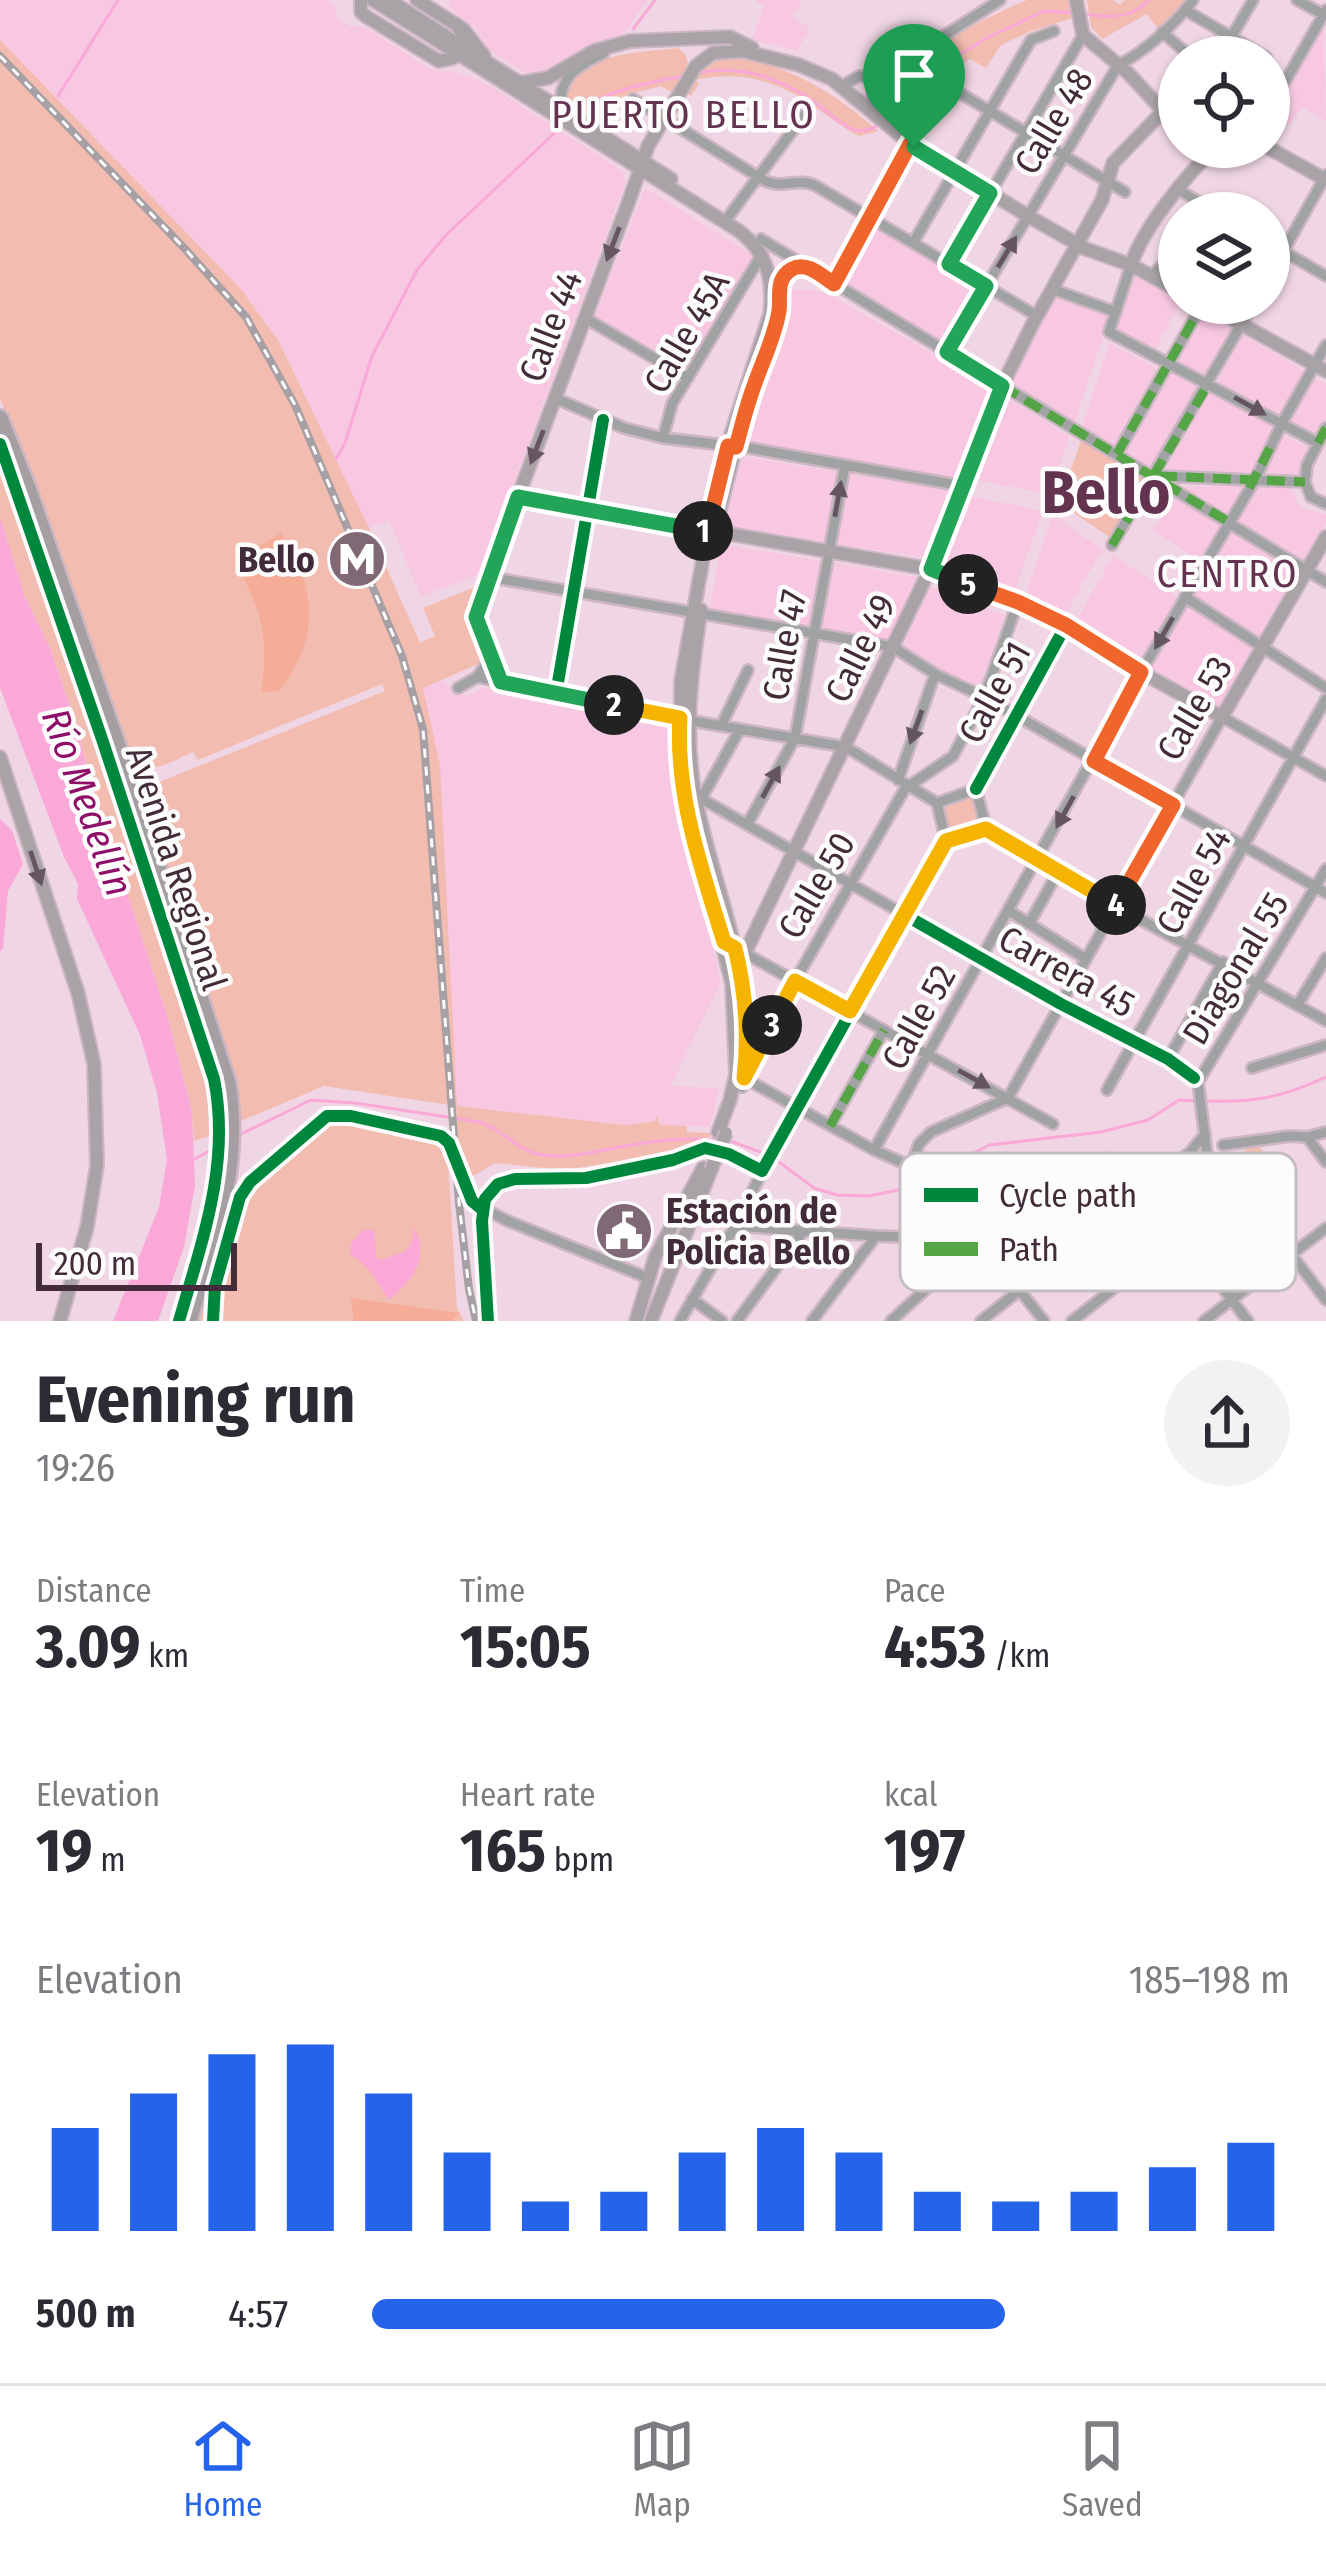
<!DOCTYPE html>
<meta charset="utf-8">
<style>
body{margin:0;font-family:"Fira Sans Condensed",sans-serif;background:#f2f2f3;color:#2b2b33;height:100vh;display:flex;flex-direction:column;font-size:45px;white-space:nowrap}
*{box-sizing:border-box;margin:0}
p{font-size:39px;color:#7c7c81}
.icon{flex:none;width:66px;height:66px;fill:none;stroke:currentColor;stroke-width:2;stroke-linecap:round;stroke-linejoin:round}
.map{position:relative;height:1321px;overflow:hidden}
.panel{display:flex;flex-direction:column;background:#fff;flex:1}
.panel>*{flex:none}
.tools{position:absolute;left:1158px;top:36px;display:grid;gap:24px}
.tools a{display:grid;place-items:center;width:132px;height:132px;border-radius:50%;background:#fff;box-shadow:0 3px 9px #0004;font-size:60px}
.scale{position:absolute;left:36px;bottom:30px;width:201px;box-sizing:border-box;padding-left:12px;border:6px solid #432c39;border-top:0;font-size:33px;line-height:42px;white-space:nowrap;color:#432c39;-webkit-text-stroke:9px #fcfcfc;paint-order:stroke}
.pin{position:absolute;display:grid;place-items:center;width:102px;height:102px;color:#fff;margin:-123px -51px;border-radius:50% 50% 50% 0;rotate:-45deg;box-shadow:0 0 12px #0007}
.pin .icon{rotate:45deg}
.km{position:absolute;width:60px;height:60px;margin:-30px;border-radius:50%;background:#222;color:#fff;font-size:33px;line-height:60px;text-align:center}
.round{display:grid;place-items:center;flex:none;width:126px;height:126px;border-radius:63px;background:#f2f2f3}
.overview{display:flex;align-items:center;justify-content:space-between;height:204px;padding:0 36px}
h1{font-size:66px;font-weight:700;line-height:90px}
.metrics{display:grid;grid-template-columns:repeat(3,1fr);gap:18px;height:204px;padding:12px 36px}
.metrics div{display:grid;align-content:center}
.metrics b{font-size:60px;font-weight:700}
.metrics small{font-size:33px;font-weight:400}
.metrics p{font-size:33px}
.chart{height:336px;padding:24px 36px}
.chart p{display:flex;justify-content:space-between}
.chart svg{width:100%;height:216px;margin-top:12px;stroke:#2563eb;stroke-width:6}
ul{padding:0 36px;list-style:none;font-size:39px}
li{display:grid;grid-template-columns:192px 144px 1fr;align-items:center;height:90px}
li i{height:30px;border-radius:15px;background:#2563eb}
.tab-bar{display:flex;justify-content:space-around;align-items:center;height:168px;border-top:3px solid #e1e1e2;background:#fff;font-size:33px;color:#7c7c81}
.tab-bar a{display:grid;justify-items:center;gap:6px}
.tab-bar .on{color:#2563eb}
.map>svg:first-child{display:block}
.built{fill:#f8c8e2}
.green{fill:#f2bcb0}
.forest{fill:#f5ad98}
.water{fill:#faa8d8}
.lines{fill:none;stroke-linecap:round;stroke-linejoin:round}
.stream{stroke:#faa8d8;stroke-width:3}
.minor-casing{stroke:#cbb6c2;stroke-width:14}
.major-casing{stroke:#cbb6c2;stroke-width:16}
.highway-casing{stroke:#cbb6c2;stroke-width:20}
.minor{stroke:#a0a2a3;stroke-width:9}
.major{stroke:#a9a3a8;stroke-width:12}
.highway{stroke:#a59fa3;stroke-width:15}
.rail-casing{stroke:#a6a0a4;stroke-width:8}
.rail{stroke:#fcfcfc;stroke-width:3;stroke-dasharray:9;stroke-linecap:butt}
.major-bridge-casing{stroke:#cbb6c2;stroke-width:16;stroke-linecap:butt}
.major-bridge{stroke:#a9a3a8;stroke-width:12}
.quiet{stroke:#55a445;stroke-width:9;stroke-dasharray:18 9;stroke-linecap:butt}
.cycleway-casing{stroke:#fcfcfc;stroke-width:20}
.cycleway{stroke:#00873e;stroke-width:12}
.oneway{fill:#675660}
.oneway2{fill:#64555e}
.split-1-casing{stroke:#fff;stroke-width:24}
.split-2-casing{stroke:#fff;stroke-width:24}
.split-3-casing{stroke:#fff;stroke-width:24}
.split-4-casing{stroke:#fff;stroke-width:24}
.split-5-casing{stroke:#fff;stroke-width:24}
.split-6-casing{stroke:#fff;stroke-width:24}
.split-1{stroke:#f0652b;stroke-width:15}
.split-2{stroke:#22a559;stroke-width:15}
.split-3{stroke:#f5b400;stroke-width:15}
.split-4{stroke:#f5b400;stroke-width:15}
.split-5{stroke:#f0652b;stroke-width:15}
.split-6{stroke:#22a559;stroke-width:15}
.labels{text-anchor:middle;stroke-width:9;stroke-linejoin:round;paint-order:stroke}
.street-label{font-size:36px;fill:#432c39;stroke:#fcfcfc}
.poi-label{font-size:36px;font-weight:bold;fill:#432c39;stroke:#fcfcfc;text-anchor:end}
.neighbourhood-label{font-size:39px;letter-spacing:3px;fill:#633350;stroke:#fcfcfc}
.water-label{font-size:39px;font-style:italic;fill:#8e0e68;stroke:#fcfcfc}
.town-label{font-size:60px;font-weight:bold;fill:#633350;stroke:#fcfcfc}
.key{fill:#fcfcfc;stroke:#c4bec2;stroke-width:3}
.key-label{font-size:33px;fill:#432c39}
</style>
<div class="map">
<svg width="1326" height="1321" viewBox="0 0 1326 1321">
<rect width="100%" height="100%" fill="#f0d6e4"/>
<path class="built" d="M0,0h325l11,6 -1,10 17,11 11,-1 64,41 13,4h14l35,14 132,85 5,12 -146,392 -59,23 -32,-77 -20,8 -91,-188 -15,-22 -22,-29 -241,-249z
M448,0h200l-25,34 -28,8 -48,30 -16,4 -43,-26 -11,-20 -24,-19z
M755,0h48l-11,16 18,12 -13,23 -45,-11 12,-33z
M1324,24l2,97 -24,-14 -13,18 -20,-12v-6l29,-36z
M645,188l109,68 -67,113 -93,-52z
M872,227l106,61 -32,56 -106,-61z
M1133,275l46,24 1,4 -26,48 -40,-21z
M811,289l17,5 167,95 -36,90 -214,-38 17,-58 20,-45 7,-48z
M1055,295l55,20 -36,109 -66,-41z
M1203,312l31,18 -26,47 -33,-17z
M1243,335l63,36 -26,46 -63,-35z
M1109,343l48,25 -43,78 -32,-18z
M1170,371l30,18 -48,81 -30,-18z
M1314,377l12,6v35l-10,19 -27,-14z
M1210,389l64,37 -20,46 -89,-1z
M1005,396l65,41 -22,57 -77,-15z
M1281,434l29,14 -10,27 -36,-3z
M742,456l95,16 -12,70 -101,-17z
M849,474l108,16 -29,68 -94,-14z
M1246,486l-19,32 -51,-31z
M1256,486l35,1 6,15 8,7 21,5v10l-23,39 -69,-42z
M965,495l78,16 -29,81 -76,-28z
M1175,497l48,30 -37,59 -10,-6 15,-25 -38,-24z
M1053,515l49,34 -36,65 -41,-18z
M1230,530l68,41 -39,67 -67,-42z
M721,544l102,17 -12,67 -101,-17z
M1113,555l65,43 -36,63 -65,-41z
M832,562l89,16 -31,63 -69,-12z
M928,586l77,29 -27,76 -77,-41z
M1186,604l67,44 -34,59 -69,-39z
M441,681l27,15 15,-8 187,36 9,87 42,170 -50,105 49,2 -10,39 -50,-2 -5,-4 -30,4 -168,-19 -34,-419z"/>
<path class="green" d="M1027,0h43l2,18 -41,13 -30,14 -15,23 -16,-9 -12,7 -37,50 -14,-8 -8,10 -14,-12c13,-15 25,-32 39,-45 28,-26 68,-47 103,-61z
M1087,0h26l7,5 5,-5h63l-30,29 -11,-15 -45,25 -11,-12z
M0,40l241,249 37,51 91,188 51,115 15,-7 -12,-28 52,-21 -10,32 18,43 -60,26 17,77 17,341 168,19 30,-4 2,-5 3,9 27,1v6l24,1 -4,12h-15l-22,9 -107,16 -68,-7 -27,16 -10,-26 -2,-47 -132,-20 -83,35 -6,-45 -91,-271 2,-13 8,-8 231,-93 -3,-7 -184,76 -5,-8c-21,9 -44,26 -64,8l-81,-243 -48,-118z
M678,48c20,14 5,29 -5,45l-12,-7 -34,9 -41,20 -20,-13c-3,-49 78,-50 112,-54z
M731,55c60,12 102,36 147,76l-19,5c-17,-8 -31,-21 -47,-31 -37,-25 -73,-35 -117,-25l4,4 -8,12 -5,-3 19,-29z
M1083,435l70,41 -39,64 -55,-37z
M0,458l22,57 176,524 12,50 5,45 -21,7 -2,-30 -25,-96 -79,-242 -11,-46 -27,-79 -25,-51 -25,-80z
M974,792l9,35 -35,11 -9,-34z
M338,1114l109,28 10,166 7,13h-266l44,-135 67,-61z
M1256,1142l41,54 -39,30 -41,-54z"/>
<path class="forest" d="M281,533c36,57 40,104 -2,158l-18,1c9,-56 0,-82 -26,-131z
M351,1298l109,15 -9,8h-97z"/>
<path class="water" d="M0,517l25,80 25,51 27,79 11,46 79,242 25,96 3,75 -11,61 -26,74h-45l46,-114 8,-48 -10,-66 -17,-58 -63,-136 1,-15 -14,-27 -64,-169z
M0,819l12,11 11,34 -15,27 -5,57 -3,4z
M413,1226c18,31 0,54 -24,74 -11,-16 -21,-38 -39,-45l1,-12 11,-12 9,-2 4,5 1,23 4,3c24,-8 34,-6 33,-34z"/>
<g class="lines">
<path class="stream" d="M1085,14c25,4 46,5 64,-14
M633,29l22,-29
M697,73c42,-9 81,4 116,28 13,9 25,22 39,28 10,4 18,1 26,-4
M58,96l60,-96
M572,114c32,-23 72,-30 110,-38
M886,118l35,-36 25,-19 41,-25 57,-27 31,2
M336,459l9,-16 27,-87 45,-86 29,-35 116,-109
M1206,1101c48,2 77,-4 120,-24
M235,1137l76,-37 44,3 125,19c22,7 37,28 58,32 35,7 72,-7 106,-11 26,-4 51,-5 77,-3
M730,1141l36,13
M775,1159l39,29 23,7 32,1 39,-8 81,-43 112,-13 47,-12 31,-20 18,1
M193,1160l18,-10"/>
<defs>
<path id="minor" d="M1297,0l29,16
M1185,10l81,47
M1162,32l29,25
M1215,57l14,-16 24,-41
M867,78l38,-35 4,-2 9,8 10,-3 72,-46
M842,86l17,-10c20,1 15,19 9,32
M633,99l132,82c18,8 34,-4 51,5l221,130
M1269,99l17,-19 40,-70
M560,110c-1,-34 16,-43 44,-57
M1179,190l38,23
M729,216l79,-106
M761,239l565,343
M913,243l118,-203 23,-9
M1269,243l57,33
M949,264l134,-229
M1131,265l-22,67 209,111
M1152,276l27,-30
M1269,277l57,-102
M834,284l89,-163 25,-35 177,106
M1052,289l64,23
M585,318l103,60
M947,352l171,-287c27,-13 57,-41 75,-65
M555,398l69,30 39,10 86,10 214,38
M663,438l9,-34 90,-150
M1117,454l86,-151
M1158,476l147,6
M1305,482l2,-17 19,-37
M1305,482l6,15 15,7
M1112,545l142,-242
M489,577l404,70 42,27 49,23 342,196
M1185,597l141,91
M477,677l203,42 166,28 91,56
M501,683l-25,-66 42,-120
M458,688l19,-11 14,-19
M556,694l47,-274
M721,726l27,-56
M898,780l37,-106
M907,785l-112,196 -51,97 130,72 34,15 28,1 10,-6
M909,786l44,-30 31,-59 34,-95
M695,795l366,209 107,55 30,23
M700,801l40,-72
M747,825l48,-87 50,-273
M986,828l130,78 210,115
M946,841l40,-13 -10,-39 90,-164
M1009,911l77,48
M1029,924l29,-52
M739,950l314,174
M1298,1004l28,-46
M1168,1059l55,-97
M1252,1068l74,-23
M1107,1090l219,-391
M1008,1098l214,-381 104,59
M830,1126l54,-96
M1307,1137l19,-5
M1223,1145l67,-9 17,1 19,25
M874,1150l267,-478 114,-192 27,-57 44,-78
M911,1165l8,-21 12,-12 77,-34
M1202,1209l22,4 17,23
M735,1226l141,10 104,4 64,81
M967,1239l1,-39
M1291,1254l35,46
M692,1299l30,22
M213,1321l2,-35 25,-89 10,-15 62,-55 10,-9 16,-4 103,22 8,7 26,61 33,17 140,57
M488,1321l-6,-100 3,-22 13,-15 17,-5 71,-1 87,-18 32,-12 24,6 33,17
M680,1321l55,-95 42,-84 169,-301 -9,-38 39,-14
M737,1321l67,-91
M812,1321l64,-85
M891,1321c33,-30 182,-170 220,-162 20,4 118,138 137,162
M981,1321l163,-130 47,-40 14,-17
M1072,1321l110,-86 20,-26 8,-32 -12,-95 128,-213
M1204,1321l122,-93"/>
<path id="major" d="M361,0v12l6,5 72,44 14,-3 9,-12 1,-11 -7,-11
M373,0l366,231c28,21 35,49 31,83l-38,117 -19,72 -32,178 -1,74 5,40 47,189 4,90 -6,26 -12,32
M389,0l282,179
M417,0l46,29 21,27
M1076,0l7,35 45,38 51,55
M519,83l29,-5 46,-27 36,-10 100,-4 22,11
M1267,147l59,33
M1131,265c12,-37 56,-91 85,-118
M779,284l13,-14 14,-4
M1179,291l-48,-26 -45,-16 -58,-33 -117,-72 -79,-65 -33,-14 -56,-14 -30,2 -17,13 -48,80 -18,52 -112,299 412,72 88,33 48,23 75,47 81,45 104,-180
M1203,303l123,68
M716,525l23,-91
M701,610c-10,62 -17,123 -6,185 18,96 67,191 47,291
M0,757l78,236 16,71 3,101 -10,62 -27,94
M740,963l190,-394 72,-183 30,-61 70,-125 11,-37 56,-58
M636,1321l19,-64 48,-89
M651,1321l60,-151"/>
<path id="highway" d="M0,418l28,70 96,275 104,320c14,88 -15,156 -39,238
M51,588l160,475c11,52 12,106 -3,157"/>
</defs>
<use href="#minor" class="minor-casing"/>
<use href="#major" class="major-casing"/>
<use href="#highway" class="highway-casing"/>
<use href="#minor" class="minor"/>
<use href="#major" class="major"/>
<use href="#highway" class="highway"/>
<defs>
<path id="rail" d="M0,56l186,194 60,67 49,88 107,251 21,73 36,474 10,86 7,32"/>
</defs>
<use href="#rail" class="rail-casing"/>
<use href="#rail" class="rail"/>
<defs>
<path id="major-bridge" d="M711,1170l15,-37"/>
</defs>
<use href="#major-bridge" class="major-bridge-casing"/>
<use href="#major-bridge" class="major-bridge"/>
<path class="quiet" d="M1002,386l227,136
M1318,443l8,-15
M1117,454l86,-151
M1159,476l146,6
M1249,488l22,-42
M1112,545l97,-162
M830,1126l54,-96"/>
<defs>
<path id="cycleway" d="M0,444l102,295 112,340c17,84 -12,162 -35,242
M556,694l47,-274
M976,789l90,-164
M905,915l156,89 107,55 26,19
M213,1321l2,-35 25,-89 10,-15 77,-66h24l90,20 8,7 23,58 11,9
M488,1321l-6,-100 3,-22 13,-15 17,-5 71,-1 87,-18 32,-12 24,6 33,17 184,-330"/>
</defs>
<use href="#cycleway" class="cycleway-casing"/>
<use href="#cycleway" class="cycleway"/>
</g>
<defs><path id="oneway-solid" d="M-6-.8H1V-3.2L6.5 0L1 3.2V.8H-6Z" transform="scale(3)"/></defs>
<g class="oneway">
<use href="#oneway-solid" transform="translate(613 244) rotate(111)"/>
<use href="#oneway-solid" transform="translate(537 447) rotate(111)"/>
<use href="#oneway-solid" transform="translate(36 868) rotate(72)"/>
</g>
<g class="oneway2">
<use href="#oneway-solid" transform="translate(1007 252) rotate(-59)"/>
<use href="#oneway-solid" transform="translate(1250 406) rotate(29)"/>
<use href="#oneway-solid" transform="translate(838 499) rotate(-80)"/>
<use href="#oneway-solid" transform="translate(1164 633) rotate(120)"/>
<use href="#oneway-solid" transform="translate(916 727) rotate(110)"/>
<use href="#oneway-solid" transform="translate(771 782) rotate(-61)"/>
<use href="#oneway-solid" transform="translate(1065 812) rotate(119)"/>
<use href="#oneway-solid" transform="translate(974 1079) rotate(29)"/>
</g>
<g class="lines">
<defs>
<path id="split-1" d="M703,531l4,1 21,-86 8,1c6,-22 11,-43 19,-64 8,-23 20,-47 24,-72 2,-16 -4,-32 13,-42 15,-8 30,7 42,15l76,-140 4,3"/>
<path id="split-2" d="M614,705l-113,-23 -25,-65 42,-120 185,34"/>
<path id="split-3" d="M614,705l66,13c-5,77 22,152 44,224l11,6c10,41 14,88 9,130l28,-53"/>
<path id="split-4" d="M772,1025l23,-44 55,30 96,-170 40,-12 130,76"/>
<path id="split-5" d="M968,584l50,18 48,23 75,47 -47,89 79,44 -57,100"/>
<path id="split-6" d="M914,147l76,46 -41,71 37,22 -39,66 55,34 -71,183 37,15"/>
</defs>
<use href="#split-1" class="split-1-casing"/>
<use href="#split-2" class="split-2-casing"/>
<use href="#split-3" class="split-3-casing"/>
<use href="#split-4" class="split-4-casing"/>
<use href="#split-5" class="split-5-casing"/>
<use href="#split-6" class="split-6-casing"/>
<use href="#split-1" class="split-1"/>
<use href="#split-2" class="split-2"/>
<use href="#split-3" class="split-3"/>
<use href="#split-4" class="split-4"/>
<use href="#split-5" class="split-5"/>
<use href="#split-6" class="split-6"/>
</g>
<defs>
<symbol id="metro-disc" viewBox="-11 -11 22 22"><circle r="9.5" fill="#806875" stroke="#fcfcfc"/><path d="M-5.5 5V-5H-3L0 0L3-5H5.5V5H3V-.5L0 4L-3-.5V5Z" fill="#fff"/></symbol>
<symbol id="civic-disc" viewBox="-11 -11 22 22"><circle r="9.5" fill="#806875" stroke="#fcfcfc"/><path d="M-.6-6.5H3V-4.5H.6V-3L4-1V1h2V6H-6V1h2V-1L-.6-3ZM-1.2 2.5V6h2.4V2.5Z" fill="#fff"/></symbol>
</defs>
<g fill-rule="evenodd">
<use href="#metro-disc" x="324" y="526" width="66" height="66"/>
<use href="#civic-disc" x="591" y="1198" width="66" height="66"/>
</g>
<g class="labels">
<g class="street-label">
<text transform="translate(1053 121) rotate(-59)" y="13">Calle 48</text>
<text transform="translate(550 326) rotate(-69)" y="13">Calle 44</text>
<text transform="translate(686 332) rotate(-60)" y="13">Calle 45A</text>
<text transform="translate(784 645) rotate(-80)" y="13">Calle 47</text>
<text transform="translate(860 648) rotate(-64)" y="13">Calle 49</text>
<text transform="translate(994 692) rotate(-61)" y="13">Calle 51</text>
<text transform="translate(1194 708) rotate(-60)" y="13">Calle 53</text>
<text transform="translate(177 868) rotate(72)" y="13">Avenida Regional</text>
<text transform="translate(1193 881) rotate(-61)" y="13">Calle 54</text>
<text transform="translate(816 885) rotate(-60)" y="13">Calle 50</text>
<text transform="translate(1235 968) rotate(-59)" y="13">Diagonal 55</text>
<text transform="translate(1067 971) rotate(29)" y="13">Carrera 45</text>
<text transform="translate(918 1017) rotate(-61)" y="13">Calle 52</text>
</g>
<g class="poi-label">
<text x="315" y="572">Bello</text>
<text x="666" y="1223" text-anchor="start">Estación de<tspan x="666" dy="41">Policia Bello</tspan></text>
</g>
<g class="neighbourhood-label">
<text x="684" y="128">PUERTO BELLO</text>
<text x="1228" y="587">CENTRO</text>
</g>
<g class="water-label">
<text transform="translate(88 802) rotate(70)" y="14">Río Medellín</text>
</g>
<g class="town-label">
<text x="1106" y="513">Bello</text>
</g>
</g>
<rect x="900" y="1153" width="396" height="138" rx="18" class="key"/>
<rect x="924" y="1188" width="54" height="14" fill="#00873e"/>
<rect x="924" y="1242" width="54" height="14" fill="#55a445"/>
<g class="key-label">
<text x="999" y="1207">Cycle path</text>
<text x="999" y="1261">Path</text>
</g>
</svg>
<div class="tools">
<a><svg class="icon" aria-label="locate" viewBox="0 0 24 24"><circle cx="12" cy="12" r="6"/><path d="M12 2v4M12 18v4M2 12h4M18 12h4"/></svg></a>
<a><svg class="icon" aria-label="layers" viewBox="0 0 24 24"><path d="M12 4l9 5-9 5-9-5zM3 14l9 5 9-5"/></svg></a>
</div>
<div class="scale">200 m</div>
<div class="pin" style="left:914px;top:147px;background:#1e9e55"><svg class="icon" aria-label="arrive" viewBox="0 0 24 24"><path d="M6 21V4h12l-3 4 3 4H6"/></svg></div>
<b class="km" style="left:703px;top:531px">1</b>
<b class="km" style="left:614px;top:705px">2</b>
<b class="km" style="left:772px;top:1025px">3</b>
<b class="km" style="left:1116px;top:905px">4</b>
<b class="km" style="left:968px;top:584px">5</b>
</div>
<section class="panel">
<div class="overview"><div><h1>Evening run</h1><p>19:26</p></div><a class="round"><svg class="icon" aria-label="share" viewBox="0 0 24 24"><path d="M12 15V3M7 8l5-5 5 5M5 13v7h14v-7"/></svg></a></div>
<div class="metrics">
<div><p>Distance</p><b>3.09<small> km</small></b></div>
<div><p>Time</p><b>15:05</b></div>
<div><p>Pace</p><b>4:53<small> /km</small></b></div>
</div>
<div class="metrics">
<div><p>Elevation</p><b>19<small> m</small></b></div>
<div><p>Heart rate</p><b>165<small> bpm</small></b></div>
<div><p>kcal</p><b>197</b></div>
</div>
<div class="chart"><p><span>Elevation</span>185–198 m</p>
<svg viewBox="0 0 160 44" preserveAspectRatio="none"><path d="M5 44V23M15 44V16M25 44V8M35 44V6M45 44V16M55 44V28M65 44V38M75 44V36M85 44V28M95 44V23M105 44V28M115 44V36M125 44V38M135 44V36M145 44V31M155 44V26"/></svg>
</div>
<ul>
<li><b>500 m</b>4:57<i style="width:69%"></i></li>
</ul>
</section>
<nav class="tab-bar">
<a class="on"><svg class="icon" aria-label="home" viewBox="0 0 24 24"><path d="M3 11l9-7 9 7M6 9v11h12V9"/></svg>Home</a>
<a><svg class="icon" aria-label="map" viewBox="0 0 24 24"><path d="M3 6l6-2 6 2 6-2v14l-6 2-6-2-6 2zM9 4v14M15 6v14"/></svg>Map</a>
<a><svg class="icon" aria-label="saved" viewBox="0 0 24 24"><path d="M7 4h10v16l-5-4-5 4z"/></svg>Saved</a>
</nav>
